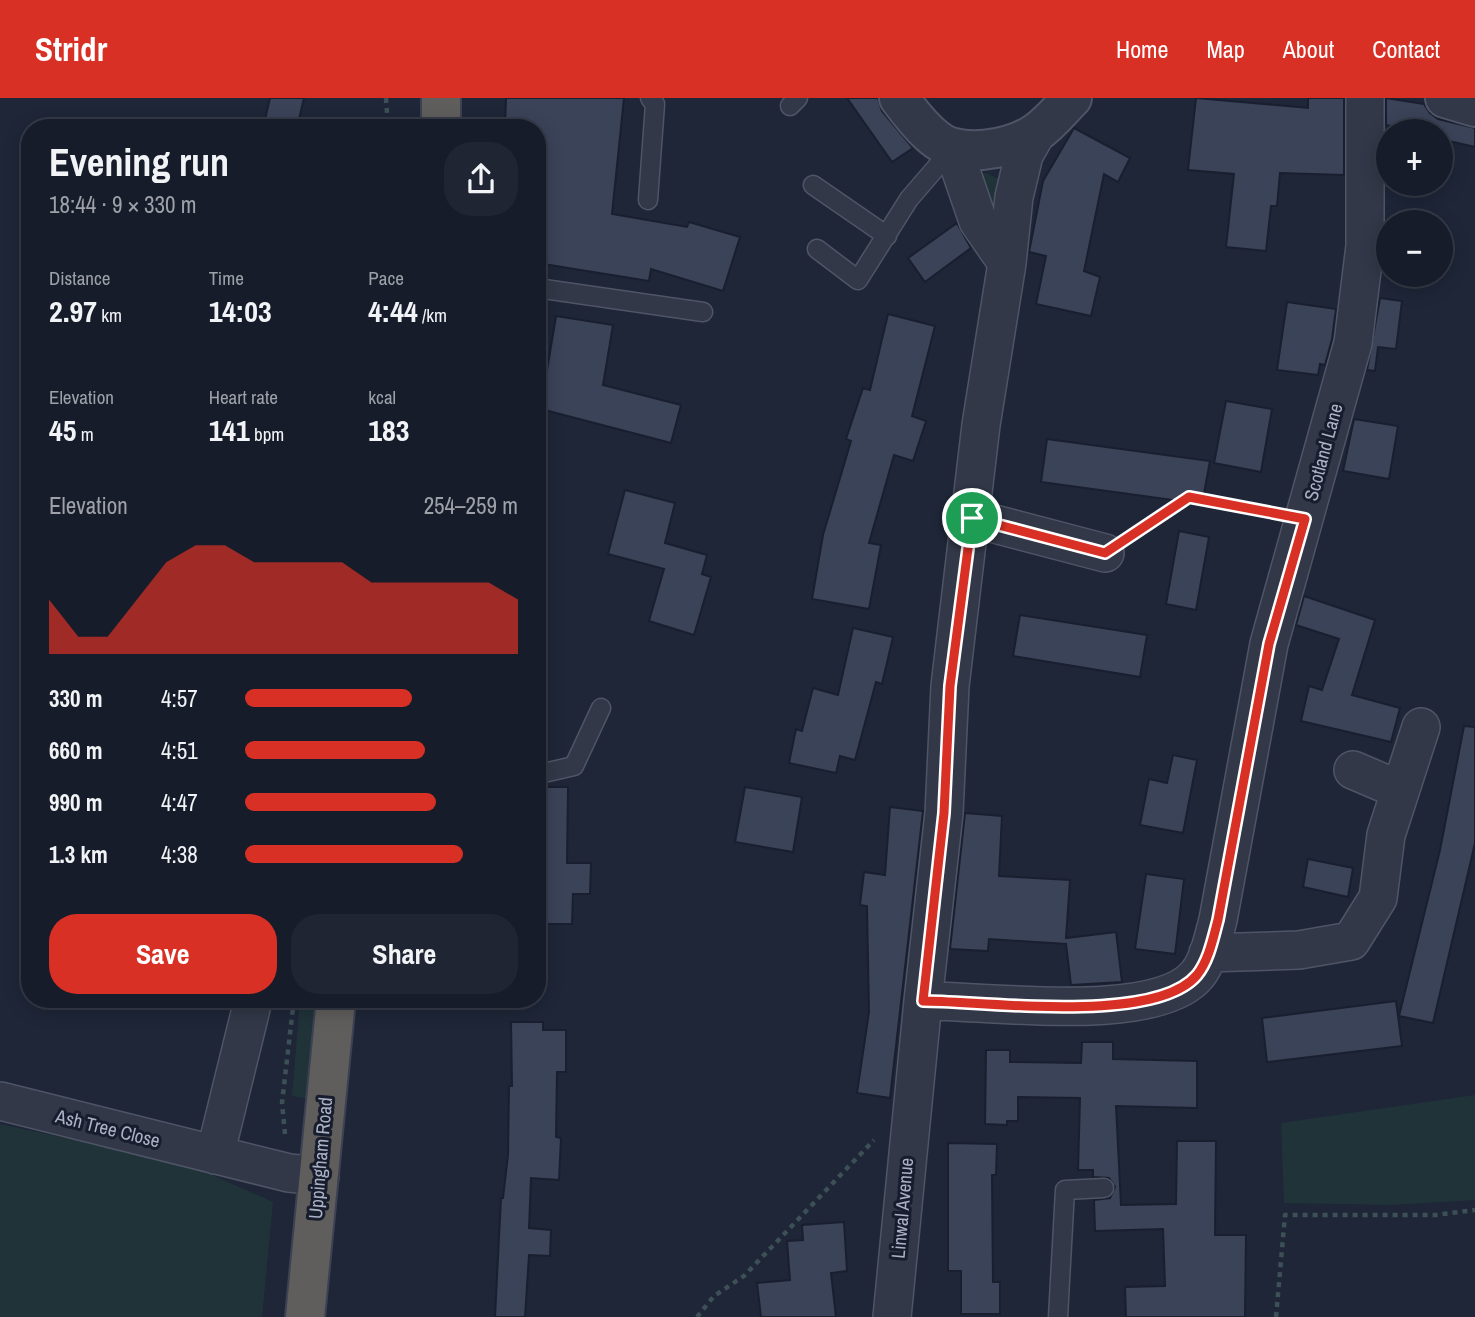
<!DOCTYPE html>
<meta charset="utf-8">
<style>
body{margin:0;font-family:"Archivo Narrow",sans-serif;background:#1f2532;color:#f1f3f6;height:100vh;display:flex;flex-direction:column;font-size:26px;white-space:nowrap}
*{box-sizing:border-box;margin:0}
p{font-size:23px;color:#9ea1a8}
.icon{flex:none;width:38px;height:38px;fill:none;stroke:currentColor;stroke-width:2;stroke-linecap:round;stroke-linejoin:round}
.map{position:relative;flex:1;overflow:hidden}
.sheet{position:absolute;left:21px;top:21px;width:525px;height:889px;display:flex;flex-direction:column;background:#161c2a;border-radius:28px;box-shadow:0 4px 18px #0003,0 0 0 2px #353a47}
.sheet>*{flex:none}
.tools{position:absolute;left:1376px;top:21px;display:grid;gap:14px}
.tools a{display:grid;place-items:center;width:77px;height:77px;border-radius:50%;background:#161c2a;box-shadow:0 4px 18px #0003,0 0 0 2px #353a47;font-size:35px}
.pin{position:absolute;display:grid;place-items:center;width:60px;height:60px;color:#fff;margin:-30px;border:4px solid #fff;border-radius:50%;box-shadow:0 2px 7px #0007}
.round{display:grid;place-items:center;flex:none;width:74px;height:74px;border-radius:28px;background:#1f2532}
.summary{display:flex;align-items:center;justify-content:space-between;height:119px;padding:0 28px}
h1{font-size:38px;font-weight:800;line-height:52px}
.stats{display:grid;grid-template-columns:repeat(3,1fr);gap:10px;height:119px;padding:7px 28px}
.stats div{display:grid;align-content:center}
.stats b{font-size:30px;font-weight:800}
.stats small{font-size:19px;font-weight:400}
.stats p{font-size:19px}
.chart{height:196px;padding:14px 28px}
.chart p{display:flex;justify-content:space-between}
.chart svg{width:100%;height:126px;margin-top:7px;fill:#d93025;opacity:.7}
.cta{display:flex;gap:14px;margin-top:auto;padding:14px 28px}
.cta a{flex:1;height:80px;border-radius:28px;background:#d93025;color:#fff;font-size:28px;font-weight:800;line-height:80px;text-align:center}
.cta a+a{background:#1f2532;color:#f1f3f6}
ul{padding:0 28px;list-style:none;font-size:23px}
li{display:grid;grid-template-columns:112px 84px 1fr;align-items:center;height:52px}
li i{height:18px;border-radius:9px;background:#d93025}
header{display:flex;align-items:center;gap:42px;box-sizing:border-box;height:98px;padding:0 35px;background:#d93025;color:#fff}
header strong{font-size:33px}
nav{display:flex;gap:38px;margin-inline-start:auto;font-size:24px}
.map>svg:first-child{display:block}
.green{fill:#203339}
.building{fill:#3a4358;stroke:#191f2f;stroke-width:2}
.lines{fill:none;stroke-linecap:round;stroke-linejoin:round}
.service-casing{stroke:#4f5566;stroke-width:21}
.minor-casing{stroke:#4f5566;stroke-width:40}
.tertiary-casing{stroke:#4f5566;stroke-width:42}
.trunk-casing{stroke:#3c4253;stroke-width:42}
.path{stroke:#3d5056;stroke-width:4.5;stroke-dasharray:5 5;stroke-linecap:butt}
.service{stroke:#323848;stroke-width:18}
.minor{stroke:#323848;stroke-width:37}
.tertiary{stroke:#323848;stroke-width:38}
.trunk{stroke:#5f5e5c;stroke-width:38}
.route-casing{stroke:#fff;stroke-width:14}
.route{stroke:#d93025;stroke-width:9}
.labels{text-anchor:middle;stroke-width:6;stroke-linejoin:round;paint-order:stroke}
.street-label{font-size:19px;fill:#abb2c5;stroke:#171d2d}
</style>
<header>
<strong>Stridr</strong>
<nav><a>Home</a><a>Map</a><a>About</a><a>Contact</a></nav>
</header>
<div class="map">
<svg width="1475" height="1219" viewBox="0 0 1475 1219">
<rect width="100%" height="100%" fill="#1e2638"/>
<path class="green" d="M986,75l15,7 -2,38 -10,-3 -11,-40z
M300,901l8,3 10,14 -9,83 -17,-3z
M1475,997v105l-83,5 -108,-2 -3,-80z
M0,1026l190,41 83,37 -11,115h-262z"/>
<path class="building" d="M270,0h34l-7,30h-34z
M506,0h118l-12,116 75,13 2,-5 51,15 -17,54 -72,-22 -2,12 -112,-18v-23l10,-59 -10,-1v-52h-32z
M847,0h31l4,13 31,37 -21,14z
M1196,0l112,10v-10h36v77l-64,-2 -3,33h-6l-5,45 -40,-4 8,-73 -46,-4z
M1386,0l38,6 6,9 8,6 37,9v19l-35,-8v-8h-29l-25,-6z
M1074,30l56,30 -12,24 -14,-8 -20,97 16,6 -9,39 -55,-12 10,-48 -17,-4 14,-71z
M957,125l14,25 -46,34 -17,-24z
M1380,200l22,3 -6,48 -18,-2 -3,24 -8,-1z
M1287,204l49,7 -4,30 -7,26 -5,-1 -2,11 -41,-5z
M888,216l47,12 -23,90 14,5 -13,40 -19,-6 -25,88 12,2 -12,64 -57,-10 11,-64 28,-94 -5,-2 17,-51 7,2z
M556,218l57,9 -10,60 78,20 -10,38 -134,-35v-40l10,2z
M1226,303l46,8 -11,63 -47,-9z
M1354,321l44,7 -9,53 -46,-8z
M1047,341l163,22 -8,43 -161,-22z
M625,392l50,13 -10,40 42,12 -5,19 9,3 -17,58 -45,-14 15,-52 -56,-15z
M1179,433l30,6 -13,73 -30,-6z
M1304,498l71,24 -23,75 48,13 -9,34 -90,-21 8,-35 13,4 17,-51 -43,-14z
M1020,517l127,20 -7,42 -127,-21z
M853,530l40,9 -11,47 -6,-2 -21,78 -15,-4 -4,17 -47,-10 7,-34 6,2 11,-43 25,7z
M1464,628l11,1v116l-42,180 -34,-7 41,-166z
M1173,657l24,5 -14,73 -43,-8 9,-46 18,4z
M537,689h31l-1,76h24l-1,31h-17l-1,30h-35z
M745,689l57,10 -9,55 -58,-10z
M890,709l33,4 -33,287 -33,-5 12,-81 -2,-106 -7,-1 4,-33 21,3z
M965,715l37,3 -3,60 71,4 -4,58 50,-6 6,50 -51,3 -5,-41 -77,-5 -1,12 -38,-2z
M1308,761l45,9 -5,29 -45,-10z
M1146,776l38,5 -9,75 -40,-5z
M1396,903l6,45 -135,16 -5,-44z
M511,924h32v8h23v42h-9l-1,65 5,1 -2,42 -28,-2 -2,50 22,2 -1,26 -21,-1 -4,62h-30l6,-119h2l5,-43 1,-69h3z
M1082,944h31v17l84,2v47l-81,-2 5,99 55,-1 1,-63h39l-1,94h31l-1,82h-119l-1,-30 40,-1 -2,-57 -68,2 -1,-31 16,-2 5,-11 -6,-9 -16,-1v-7h-15l2,-72 -62,-1v24h-11v4l-22,-1 1,-74h24v12l71,1z
M948,1045l49,1 -1,31h-4l1,107h7v32h-39v-43h-13z
M844,1124l3,49 -16,2 5,44h-75l-4,-34 33,-3 -3,-39 16,-1 -1,-15z"/>
<g class="lines">
<defs>
<path id="service" d="M790,8l8,-8
M813,87l74,51
M648,102l7,-96 -5,-6
M817,151l41,31 51,-81 44,-51
M537,190l166,24
M537,671l11,3 26,-6 27,-58
M1058,1219l7,-127 39,-2"/>
<path id="minor" d="M1037,34l-13,23 -10,42 -7,66 -26,162 -31,261 -6,127 -21,188c61,-1 232,24 274,-26 12,-15 16,-37 21,-55l51,-276 84,-301 12,-97v-148
M953,50l25,73 29,42
M972,420l133,35
M1353,672l47,20
M1208,855l91,-3 52,-9 27,-43 8,-63 35,-108
M0,1003l289,72 31,3
M215,1057l36,-146
M892,1219l31,-316"/>
<path id="tertiary" d="M899,0c12,16 34,46 55,50 25,6 62,-1 83,-16 13,-9 24,-23 35,-34
M1445,0l30,9"/>
<path id="trunk" d="M441,30v-30
M305,1219l31,-318"/>
</defs>
<use href="#service" class="service-casing"/>
<use href="#minor" class="minor-casing"/>
<use href="#tertiary" class="tertiary-casing"/>
<use href="#trunk" class="trunk-casing"/>
<path class="path" d="M386,0l2,30
M1132,437l57,-38 82,16
M285,1036l-3,-31 12,-104
M697,1219l17,-21 30,-20 130,-136
M1276,1219l9,-102h150l40,-5"/>
<use href="#service" class="service"/>
<use href="#minor" class="minor"/>
<use href="#tertiary" class="tertiary"/>
<use href="#trunk" class="trunk"/>
</g>
<g class="lines">
<defs>
<path id="route" d="M1189,399l116,22 -36,125 -51,276c-5,18 -9,40 -21,55 -42,50 -213,26 -274,26l21,-188 6,-127 22,-168 133,35z"/>
</defs>
<use href="#route" class="route-casing"/>
<use href="#route" class="route"/>
</g>
<g class="labels">
<g class="street-label">
<text transform="translate(1323 354) rotate(-75)" y="7">Scotland Lane</text>
<text transform="translate(108 1030) rotate(14)" y="7">Ash Tree Close</text>
<text transform="translate(320 1060) rotate(-85)" y="7">Uppingham Road</text>
<text transform="translate(902 1110) rotate(-85)" y="7">Linwal Avenue</text>
</g>
</g>
</svg>
<div class="tools">
<a>+</a>
<a>−</a>
</div>
<div class="pin" style="left:972px;top:420px;background:#1e9e55"><svg class="icon" aria-label="arrive" viewBox="0 0 24 24"><path d="M6 21V4h12l-3 4 3 4H6"/></svg></div>
<section class="sheet">
<div class="summary"><div><h1>Evening run</h1><p>18:44 · 9 × 330 m</p></div><a class="round"><svg class="icon" aria-label="share" viewBox="0 0 24 24"><path d="M12 15V3M7 8l5-5 5 5M5 13v7h14v-7"/></svg></a></div>
<div class="stats">
<div><p>Distance</p><b>2.97<small> km</small></b></div>
<div><p>Time</p><b>14:03</b></div>
<div><p>Pace</p><b>4:44<small> /km</small></b></div>
</div>
<div class="stats">
<div><p>Elevation</p><b>45<small> m</small></b></div>
<div><p>Heart rate</p><b>141<small> bpm</small></b></div>
<div><p>kcal</p><b>183</b></div>
</div>
<div class="chart"><p><span>Elevation</span>254–259 m</p>
<svg viewBox="0 0 160 44" preserveAspectRatio="none"><path d="M0 44V25L10 38L20 38L30 25L40 12L50 6L60 6L70 12L80 12L90 12L100 12L110 19L120 19L130 19L140 19L150 19L160 25V44z"/></svg>
</div>
<ul>
<li><b>330 m</b>4:57<i style="width:61%"></i></li>
<li><b>660 m</b>4:51<i style="width:66%"></i></li>
<li><b>990 m</b>4:47<i style="width:70%"></i></li>
<li><b>1.3 km</b>4:38<i style="width:80%"></i></li>
</ul>
<div class="cta"><a>Save</a><a>Share</a></div>
</section>
</div>
